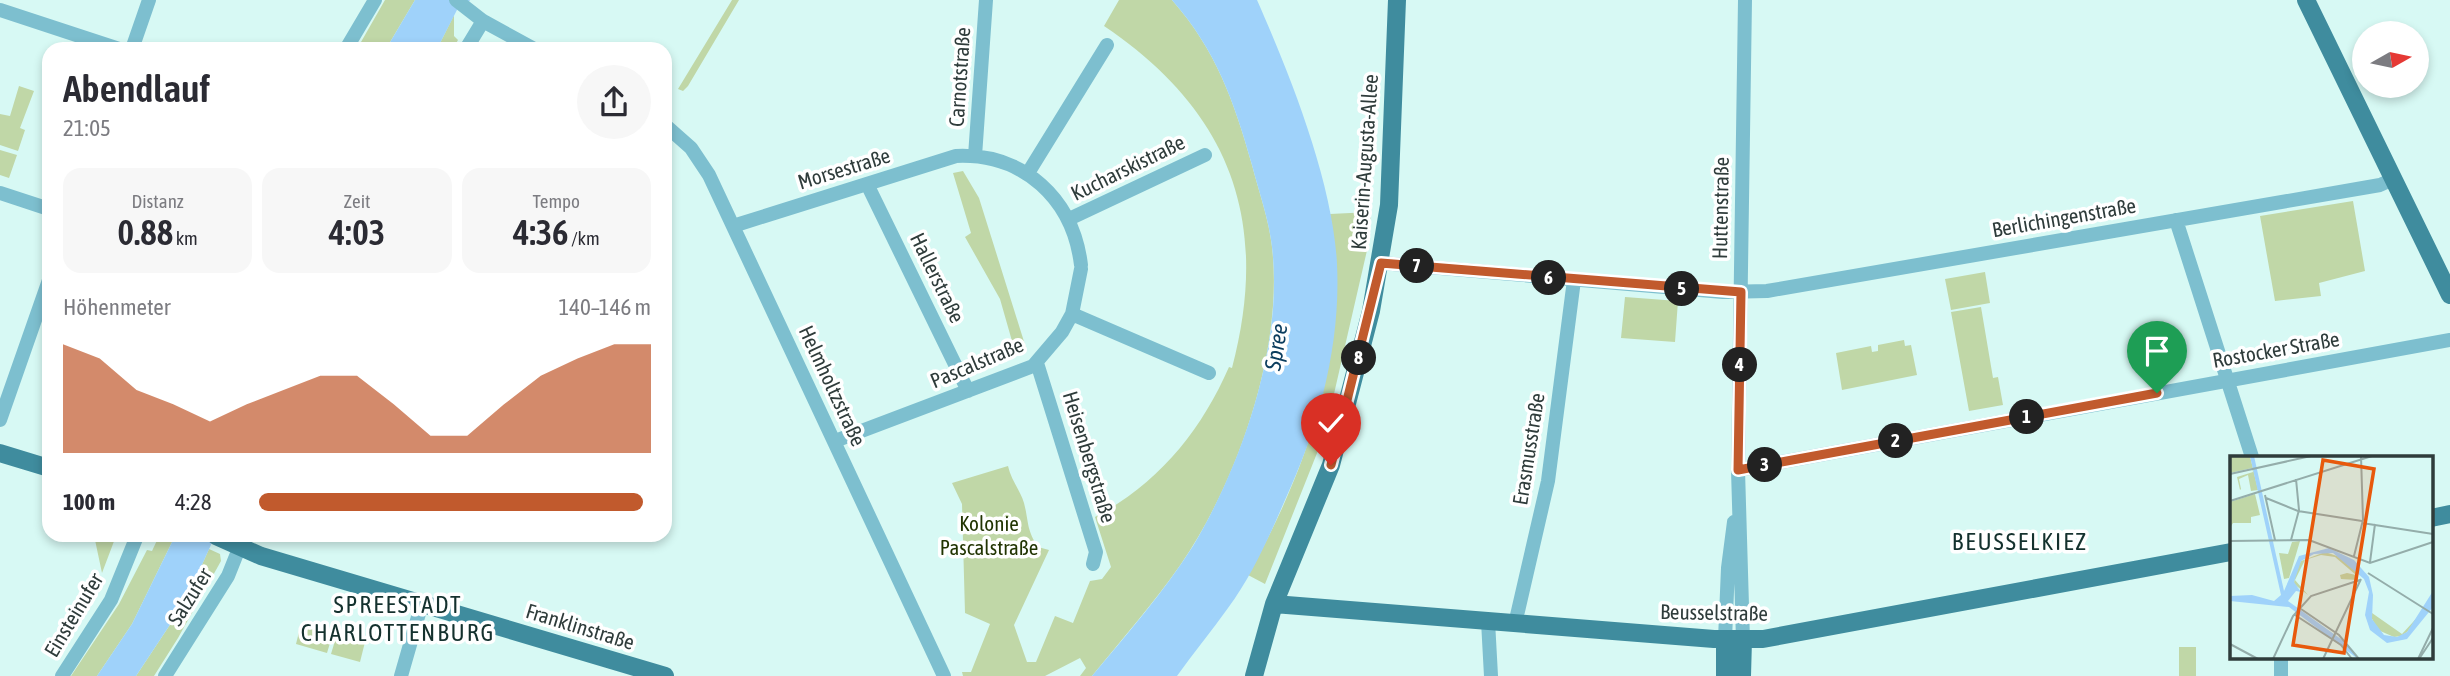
<!DOCTYPE html>
<html lang="de">
<meta charset="utf-8">
<style>
body{margin:0;font-family:"Asap Condensed",sans-serif;background:#f7f7f7;color:#2b2b33;height:100vh;display:flex;flex-direction:column;font-size:26px;white-space:nowrap}
*{box-sizing:border-box;margin:0}
p{font-size:23px;color:#7c7c81}
.icon{flex:none;width:38px;height:38px;fill:none;stroke:currentColor;stroke-width:2;stroke-linecap:round;stroke-linejoin:round}
.map{position:relative;flex:1;overflow:hidden}
.details{position:absolute;left:42px;top:42px;width:630px;height:500px;display:flex;flex-direction:column;background:#fff;border-radius:21px;box-shadow:0 4px 10px #0003}
.details>*{flex:none}
.needle{width:46px;rotate:81deg}
.tools{position:absolute;left:2352px;top:21px;display:grid;gap:14px}
.tools a{display:grid;place-items:center;width:77px;height:77px;border-radius:50%;background:#fff;box-shadow:0 4px 10px #0003;font-size:35px}
.pin{position:absolute;display:grid;place-items:center;width:60px;height:60px;color:#fff;margin:-72px -30px;border-radius:50% 50% 50% 0;rotate:-45deg;box-shadow:0 0 7px #0007}
.pin .icon{rotate:45deg}
.km{position:absolute;width:35px;height:35px;margin:-18px;border-radius:50%;background:#222;color:#fff;font-size:19px;line-height:35px;text-align:center}
.round{display:grid;place-items:center;flex:none;width:74px;height:74px;border-radius:37px;background:#f7f7f7}
.head{display:flex;align-items:center;justify-content:space-between;height:119px;padding:0 21px}
h1{font-size:38px;font-weight:600;line-height:52px}
.metrics{display:grid;grid-template-columns:repeat(3,1fr);gap:10px;height:119px;padding:7px 21px}
.metrics div{display:grid;align-content:center;border-radius:18px;background:#f7f7f7;text-align:center}
.metrics b{font-size:35px;font-weight:600}
.metrics small{font-size:19px;font-weight:400}
.metrics p{font-size:19px}
.chart{height:196px;padding:14px 21px}
.chart p{display:flex;justify-content:space-between}
.chart svg{width:100%;height:126px;margin-top:7px;fill:#c15a2d;opacity:.7}
ul{padding:0 21px;list-style:none;font-size:23px}
li{display:grid;grid-template-columns:112px 84px 1fr;align-items:center;height:52px}
li i{height:18px;border-radius:9px;background:#c15a2d}
.map>svg:first-child{display:block}
.green{fill:#c0d7a7}
.water{fill:#9fd2fa}
.lines{fill:none;stroke-linecap:round;stroke-linejoin:round}
.minor{stroke:#7dbfcf;stroke-width:14}
.major{stroke:#3f8c9e;stroke-width:18}
.route-casing{stroke:#fff;stroke-width:14}
.route{stroke:#c15a2d;stroke-width:9}
.labels{text-anchor:middle;stroke-width:7;stroke-linejoin:round;paint-order:stroke}
.street-label{font-size:21px;fill:#2f3c3b;stroke:#fff}
.park-label{font-size:21px;fill:#213402;stroke:#fff}
.water-label{font-size:23px;font-style:italic;fill:#0b3d5e;stroke:#fff}
.quarter-label{font-size:24px;letter-spacing:2px;fill:#14312e;stroke:#fff}
.inset-road{fill:none;stroke:#94adaa;stroke-width:2}
.view{fill:#e8590c;fill-opacity:0.15;stroke:#e8590c;stroke-width:3.5}
.inset-edge{fill:none;stroke:#2f3c3b;stroke-width:3.5}
</style>
<div class="map">
<svg width="2450" height="676" viewBox="0 0 2450 676">
<rect width="100%" height="100%" fill="#d7f9f4"/>
<path class="green" d="M385,0h30l-29,49h-29z
M732,0h7l-51,86 -5,5 -5,-2z
M1119,0h53c44,50 62,101 80,165 7,27 17,55 20,82 12,101 -34,234 -91,317 -27,39 -59,75 -89,112h-12l6,-8 -6,-10 -35,18h-82l-1,-4h9l19,-48 -25,-11 -3,-109 -10,-21 56,-17c3,14 12,24 16,37 5,19 2,26 14,44l11,3 -35,75 13,37h9l19,-46 18,7 17,-42 12,-2 9,-12 -16,-50c63,-33 106,-86 134,-150l3,1c39,-148 -2,-257 -128,-342z
M454,15v21l4,4 -5,9h-16z
M19,86l15,5 -14,37 5,2 -7,21 -18,-6v-31l10,2z
M0,150l17,5 -8,23 -9,-3z
M963,171l16,27 47,150 -10,7 -16,-56 -35,-62 6,-4 -18,-60z
M2353,201l12,70 -46,12 2,13 -46,5 -15,-85z
M1371,212l-3,34 -43,187 -60,151 -17,-9c62,-110 104,-234 82,-361z
M1985,272l5,31 -39,7 -6,-31z
M1625,297l53,4 -3,41 -54,-4z
M1981,307l12,71 5,-1 5,28 -34,6 -18,-99z
M1904,340l1,6 6,-1 6,30 -75,15 -6,-37 35,-7 1,6 6,-1v-6z
M96,536h20l-14,37 -7,-33z
M159,536h16l-43,88 -35,52h-26l48,-72 28,-54 5,1z
M209,549l11,5 1,7 -43,77 -24,38h-18l49,-74z
M301,624l32,9 -6,20 -31,-9z
M337,634l28,8 -5,20 -29,-8z
M2179,647h17v29h-17z"/>
<path class="water" d="M415,0h55l-5,8 -5,-4 -23,45h-51z
M1172,0h85c33,75 76,182 80,264 4,81 -18,163 -52,236 -16,37 -33,76 -57,108 -16,23 -35,45 -51,68h-85c35,-42 72,-84 101,-130 49,-82 91,-203 79,-299 -3,-27 -13,-55 -20,-82 -18,-64 -36,-115 -80,-165z
M175,536h40l-30,66 -49,74h-39l35,-52z"/>
<g class="lines">
<path class="minor" d="M456,0l27,21 51,28
M0,10l119,39
M132,49l17,-49
M346,49l29,-49
M466,49l17,-28
M665,125l26,23 18,27 235,501
M975,156l11,-156
M1028,173l79,-128
M867,184l101,207
M0,193l49,16
M1069,219l136,-64
M2176,220l76,237
M733,226l223,-70c68,-3 117,43 125,109
M1381,263l342,29 44,-1 613,-106 13,-6
M1072,314l137,59
M1037,363l59,189 -3,12
M0,420l49,-140
M835,441l198,-75 29,-34 10,-18 9,-45
M1738,470l712,-130
M1488,621l3,55
M1515,624l33,-143 26,-201
M1725,639l3,-71 6,-46
M1743,640l-5,-170 7,-470
M2281,657v19
M62,676l49,-76 26,-64
M165,676l63,-100 16,-40
M401,676l21,-73"/>
<path class="major" d="M2306,0l144,295
M0,453l49,15
M2431,518l19,-4
M216,536l45,20 404,120
M1274,604l440,35h49l468,-87
M1254,676l20,-72 57,-139 40,-154 18,-106 8,-205
M1725,676v-37
M1742,676l1,-36"/>
</g>
<g class="lines">
<defs>
<path id="route" d="M1331,465l50,-202 360,29 -3,178 419,-77"/>
</defs>
<use href="#route" class="route-casing"/>
<use href="#route" class="route"/>
</g>
<g class="labels">
<g class="street-label">
<text transform="translate(960 77) rotate(-86)" y="7">Carnotstraße</text>
<text transform="translate(1365 162) rotate(-86)" y="7">Kaiserin-Augusta-Allee</text>
<text transform="translate(1128 168) rotate(-26)" y="7">Kucharskistraße</text>
<text transform="translate(844 169) rotate(-17)" y="7">Morsestraße</text>
<text transform="translate(1721 208) rotate(-89)" y="7">Huttenstraße</text>
<text transform="translate(2064 218) rotate(-10)" y="7">Berlichingenstraße</text>
<text transform="translate(937 278) rotate(64)" y="7">Hallerstraße</text>
<text transform="translate(2276 350) rotate(-10)" y="7">Rostocker Straße</text>
<text transform="translate(977 363) rotate(-23)" y="7">Pascalstraße</text>
<text transform="translate(832 386) rotate(65)" y="7">Helmholtzstraße</text>
<text transform="translate(1529 449) rotate(-81)" y="7">Erasmusstraße</text>
<text transform="translate(1089 457) rotate(73)" y="7">Heisenbergstraße</text>
<text transform="translate(190 597) rotate(-58)" y="7">Salzufer</text>
<text transform="translate(1714 613) rotate(1)" y="7">Beusselstraße</text>
<text transform="translate(74 615) rotate(-59)" y="7">Einsteinufer</text>
<text transform="translate(580 627) rotate(17)" y="7">Franklinstraße</text>
</g>
<g class="park-label">
<text x="989" y="531">Kolonie<tspan x="989" dy="24">Pascalstraße</tspan></text>
</g>
<g class="water-label">
<text transform="translate(1276 347) rotate(-81)" y="8">Spree</text>
</g>
<g class="quarter-label">
<text x="2020" y="550">BEUSSELKIEZ</text>
<text x="398" y="613">SPREESTADT<tspan x="398" dy="28">CHARLOTTENBURG</tspan></text>
</g>
</g>
<g transform="translate(2230 456)">
<rect width="203" height="203" fill="#d7f9f4"/>
<path d="M0,0h20l8,34 -7,1 -3,-16 -9,4 2,10 -1,1 -3,-13 16,-5 -1,-4 -22,5zM25,38l5,21 -9,2v6h-18l-3,5v-26zM70,85l-11,37 -5,1 -5,-26 9,1 4,-12zM95,96l18,6 19,19 -6,-6 2,9 -17,-1 -1,-4 7,-2 9,2 -21,-18 -14,-2 -16,5 -10,20 13,15 -14,-11 1,-12 6,-11zM194,154l-17,22 -6,4 -7,1 -16,-7 -7,-13 1,-4 30,21z" fill="#c0d7a7"/>
<path d="M20,0h4l30,135 15,-35 30,-8 25,12 15,17 4,18 -1,24 12,16 13,2 10,-5 26,-41v16l-26,32 -20,4 -17,-13 -5,-15 4,-23 -5,-13 -31,-26 -19,1 -13,7 -7,21 7,10 -5,-1 -8,10 57,41 13,17 -69,-52 -59,-6v-5l22,-1 22,6 7,-6z" fill="#9fd2fa"/>
<path class="inset-road" d="M0,18l81,-18M35,39l10,45M36,42l32,13 64,10M0,45l142,-45M132,67l71,11M61,84l8,-30 -3,-31M0,85l79,-1 61,23 63,-21M124,100l9,-36 -2,-64M140,106l5,-38M138,117l65,41M71,153l38,26 20,24M65,159l46,30 11,14M0,188l28,15M43,203l20,-43 18,-20 49,-16M93,203l38,-80M188,203l15,-31M189,203l14,-21"/>
<path class="view" d="M93,4l51,9 -30,184 -51,-8z"/>
<rect width="203" height="203" class="inset-edge"/>
</g>
</svg>
<div class="tools">
<a><svg class="needle" viewBox="-14 -14 28 28"><path d="M0-13l5 13h-10z" fill="#e53935"/><path d="M0 13l5-13h-10z" fill="#7c7c81"/></svg></a>
</div>
<div class="pin" style="left:2157px;top:393px;background:#1e9e55"><svg class="icon" aria-label="arrive" viewBox="0 0 24 24"><path d="M6 21V4h12l-3 4 3 4H6"/></svg></div>
<div class="pin" style="left:1331px;top:465px;background:#d93025"><svg class="icon" aria-label="check" viewBox="0 0 24 24"><path d="M5 12l5 5 9-10"/></svg></div>
<b class="km" style="left:2027px;top:417px">1</b>
<b class="km" style="left:1896px;top:441px">2</b>
<b class="km" style="left:1765px;top:465px">3</b>
<b class="km" style="left:1740px;top:365px">4</b>
<b class="km" style="left:1682px;top:289px">5</b>
<b class="km" style="left:1549px;top:278px">6</b>
<b class="km" style="left:1417px;top:266px">7</b>
<b class="km" style="left:1359px;top:358px">8</b>
<section class="details">
<div class="head"><div><h1>Abendlauf</h1><p>21:05</p></div><a class="round"><svg class="icon" aria-label="share" viewBox="0 0 24 24"><path d="M12 15V3M7 8l5-5 5 5M5 13v7h14v-7"/></svg></a></div>
<div class="metrics">
<div><p>Distanz</p><b>0.88<small> km</small></b></div>
<div><p>Zeit</p><b>4:03</b></div>
<div><p>Tempo</p><b>4:36<small> /km</small></b></div>
</div>
<div class="chart"><p><span>Höhenmeter</span>140–146 m</p>
<svg viewBox="0 0 160 44" preserveAspectRatio="none"><path d="M0 44V6L10 11L20 22L30 27L40 33L50 27L60 22L70 17L80 17L90 27L100 38L110 38L120 27L130 17L140 11L150 6L160 6V44z"/></svg>
</div>
<ul>
<li><b>100 m</b>4:28<i style="width:98%"></i></li>
</ul>
</section>
</div>
